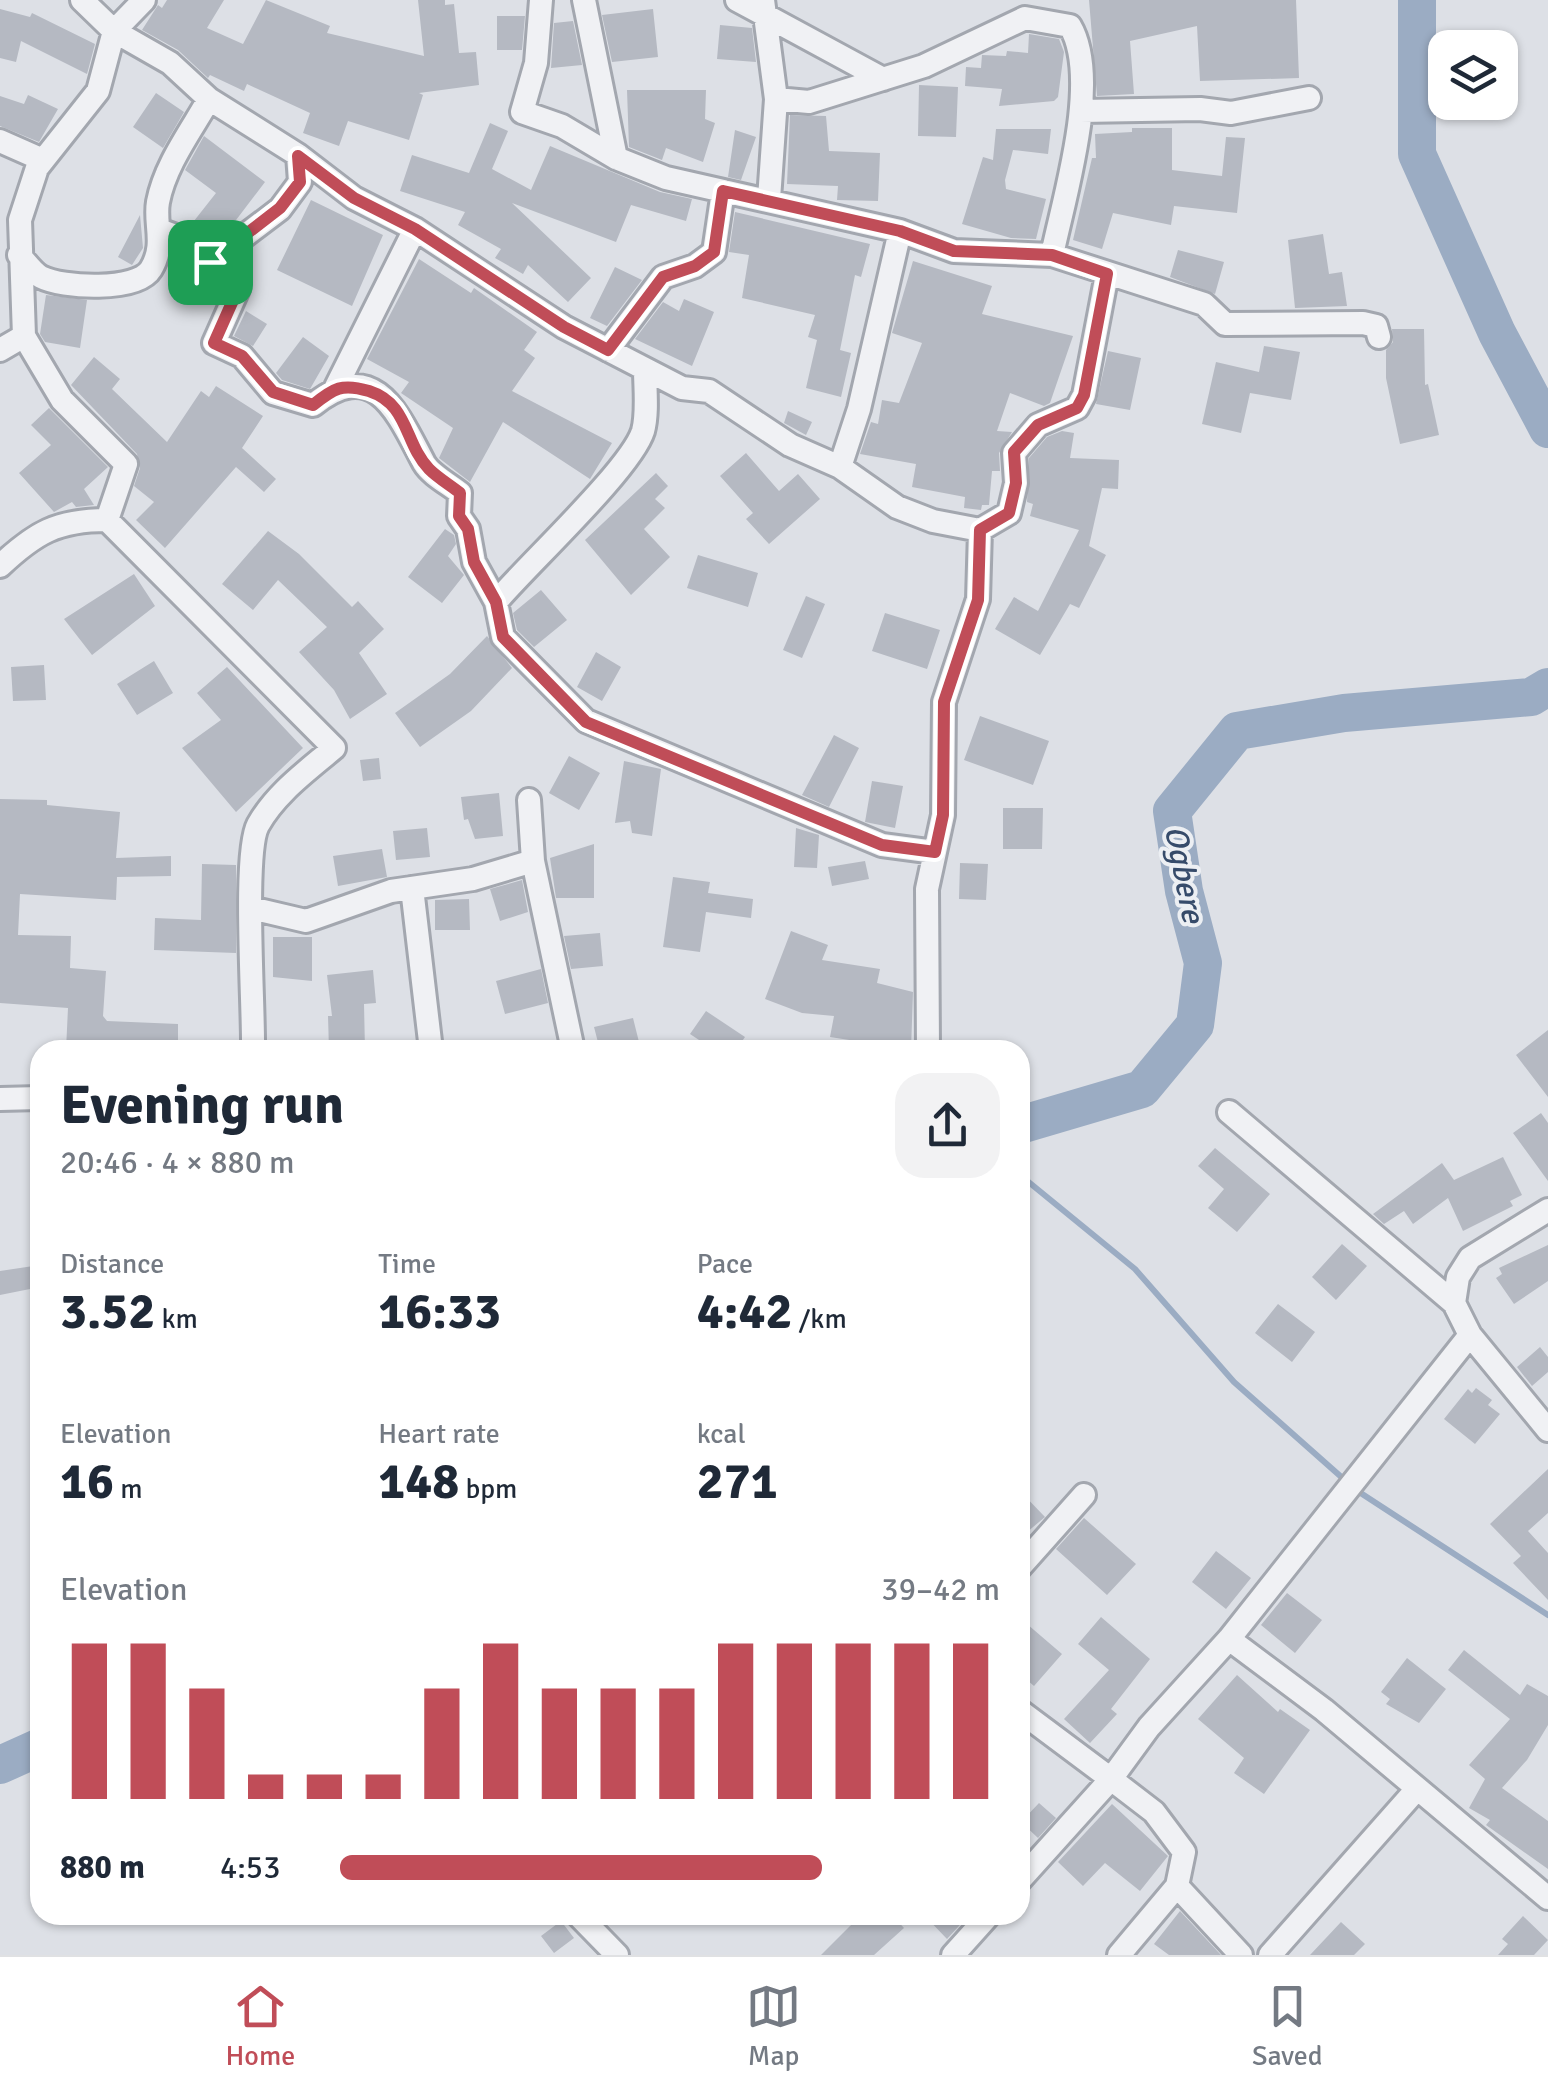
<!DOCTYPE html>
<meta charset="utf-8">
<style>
body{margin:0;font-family:Signika,sans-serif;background:#f2f2f3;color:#1f2937;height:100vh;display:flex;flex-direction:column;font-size:38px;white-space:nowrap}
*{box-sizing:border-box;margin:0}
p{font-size:32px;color:#747a83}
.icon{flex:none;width:55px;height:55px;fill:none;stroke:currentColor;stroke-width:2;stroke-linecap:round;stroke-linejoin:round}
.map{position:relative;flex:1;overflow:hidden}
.sheet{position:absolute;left:30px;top:1040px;width:1000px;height:885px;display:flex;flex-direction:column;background:#fff;border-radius:30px;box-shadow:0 2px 8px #0004}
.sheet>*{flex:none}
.controls{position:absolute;left:1428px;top:30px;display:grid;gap:20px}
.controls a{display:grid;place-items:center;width:90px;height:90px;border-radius:20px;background:#fff;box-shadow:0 2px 8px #0004;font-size:50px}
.pin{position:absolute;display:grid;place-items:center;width:85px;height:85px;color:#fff;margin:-42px;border-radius:20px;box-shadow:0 5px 15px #0006}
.round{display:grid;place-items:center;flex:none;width:105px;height:105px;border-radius:30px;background:#f2f2f3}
.overview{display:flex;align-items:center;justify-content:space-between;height:170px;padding:0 30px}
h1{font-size:55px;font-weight:800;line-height:75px}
.figures{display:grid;grid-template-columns:repeat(3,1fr);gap:15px;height:170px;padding:10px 30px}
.figures div{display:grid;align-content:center}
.figures b{font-size:50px;font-weight:800}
.figures small{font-size:28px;font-weight:400}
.figures p{font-size:28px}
.chart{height:280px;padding:20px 30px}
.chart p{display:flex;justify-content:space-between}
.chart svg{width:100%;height:180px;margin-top:10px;stroke:#c04d58;stroke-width:6}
ul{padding:0 30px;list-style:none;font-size:32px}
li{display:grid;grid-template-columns:160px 120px 1fr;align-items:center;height:75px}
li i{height:25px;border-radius:12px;background:#c04d58}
.tabs{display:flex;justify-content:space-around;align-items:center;height:140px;border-top:2px solid #e0e1e3;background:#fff;font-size:28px;color:#747a83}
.tabs a{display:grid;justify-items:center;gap:5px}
.tabs .on{color:#c04d58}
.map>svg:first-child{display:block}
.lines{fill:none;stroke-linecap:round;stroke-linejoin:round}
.stream{stroke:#9bacc3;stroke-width:6}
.river{stroke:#9bacc3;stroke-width:38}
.building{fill:#b5b9c2}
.street-casing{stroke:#a3a7af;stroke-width:28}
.street{stroke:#f0f1f4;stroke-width:22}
.route-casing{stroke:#fff;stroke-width:20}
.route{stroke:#c04d58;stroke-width:12}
.labels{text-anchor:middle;stroke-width:8;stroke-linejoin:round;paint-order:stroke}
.water-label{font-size:32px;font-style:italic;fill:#364b6a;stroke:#eceff3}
</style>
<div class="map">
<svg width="1548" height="1955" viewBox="0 0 1548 1955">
<rect width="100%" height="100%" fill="#dde0e6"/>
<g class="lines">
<path class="stream" d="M1020,1175l115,94 99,113 113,100
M1356,1490l192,125"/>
<path class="river" d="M1417,0v154l80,179 51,96
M1020,1125l122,-36 53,-64 8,-62 -19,-72 -12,-80 65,-80 107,-18 187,-16 17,-10
M0,1765l40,-18"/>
</g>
<path class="building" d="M167,0h57l-17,28 36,16 23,-44 64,26 -3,7 97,23 -6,-56h27v5l9,-1 5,49 17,-1 3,33 -60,8 4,2 -14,45 -61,-19 -9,25 -36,-13 7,-20 -63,-29 -3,7 -34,-16 -2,3 -30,-28 -36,-20 16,-25 4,3z
M1089,0h207l3,78 -99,3 -3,-55 -67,15 4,53 -37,2z
M0,9l30,8 2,-4 63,31 -8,30 -66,-33 -5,21 -16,-4z
M653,9l5,48 -46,5 -10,-47z
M497,16h28l-3,34h-25z
M573,21l9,44 -31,3 3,-45z
M720,25l32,3 4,34 -39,-3z
M1029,34l30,5 5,13 -6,45 -4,4 -55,5 3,-17 -37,-3 1,-19 15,1 1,-13 24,1 1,-5 21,2z
M919,85l39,2 -2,50 -38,-1z
M627,90h79l-1,29 10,4 -12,39 -37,-14 -4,12 -33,-13z
M156,93l28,19 -21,36 -30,-21z
M28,95l30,14 -19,33 -39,-16v-30l24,8z
M790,115l36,1 3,35 51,2 -2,48 -41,-1 1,-14 -51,-2z
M490,123l18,8 -16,38 39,21 19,-44 110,46 32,7 -6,22 -55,-16 -15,37 -104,-39 79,75 -23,24 -40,-37 -5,9 -28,-16 6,-9 -43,-24 7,-13 -65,-21 12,-36 57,18z
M1132,128h40v42l50,6 4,-39 19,1 -8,75 -63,-7 -3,19 -58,-12 -11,36 -29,-9 19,-82h4l-1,-24 37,-2z
M996,129h55l-3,25 -35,-4 -8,30 1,9 40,10 -10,40 -25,-1 -49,-14 21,-67 10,3z
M735,130l21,7 -15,43 -13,-3z
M204,136l61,46 -35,46 -20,15 -20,-17 26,-33 -31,-23z
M311,200l72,35 -31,71 -75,-36z
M735,212l135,32 -9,33 -6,-2 -15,75 11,3 -10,44 -35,-9 11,-48 -9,-3 7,-22 -73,-17 7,-43 -20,-3z
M140,215l3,33 -11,17 -14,-8z
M1323,234l6,40 13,-2 5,34 -52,2 -7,-68z
M1178,250l46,12 -9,32 -45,-17z
M419,259l52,34 3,-5 63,44 -13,18 11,8 -23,33 100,52 -22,36 -87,-57 -33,60 -31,-24 14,-30 -52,-35 8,-11 -42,-23z
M913,261l79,25 -10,28 91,22 -23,67 -6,3 -34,-13 -13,38 15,1 -13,21 1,18h-8l-3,34h-7l-1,5 -17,-2 1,-11 -53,-10 4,-23 -56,-10 11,-32 7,2 4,-24 17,3 23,-60 -30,-10z
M615,267l27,13 -35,46 -17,-8z
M46,295l41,5 -7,48 -35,-6 -5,-8z
M684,299l30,13 -22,54 -57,-27 28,-37 16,9z
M246,311l21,13 -14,22 -19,-10z
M1392,329h32l1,56 3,-1 11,51 -39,9 -14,-66v-28l7,-8z
M303,337l26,19 -19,33 -28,-9 -6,-7z
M1264,346l36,6 -9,48 -41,-7 -9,40 -39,-9 14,-62 43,10z
M1108,351l33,7 -11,52 -34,-6z
M94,357l26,22 -8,10 55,53 34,-51 8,6 7,-11 47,30 -21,32 34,31 -12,13 -28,-25 -71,81 -29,-28 18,-18 -20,-16 6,-18 -3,-14 -66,-69z
M49,408l59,59 -24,22 10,16 -18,2 -4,-5 -18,10 -35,-39 32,-28 -20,-20z
M788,411l24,11 -6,13 -22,-12z
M1062,431l12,2 -4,25 49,2 -1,29 -16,-1 -13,58 17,9 -27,53 -9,-4 -30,51 -45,-26 19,-32 24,14 41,-81 -49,-14 3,-12 -6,-2 2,-44 18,-21z
M746,453l33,38 19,-17 22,25 -51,45 -23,-25 7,-6 -33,-37z
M656,473l12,13 -13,13 10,9 -21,21 26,28 -39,38 -46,-55z
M445,529l9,6 2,9 -8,12 16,19 -22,28 -34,-26z
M268,531l31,23 53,53 6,-6 26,28 -25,24 28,41 -37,25 -16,-29 -35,-38 28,-25 -49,-47 -25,30 -31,-26z
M698,555l60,18 -10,34 -61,-19z
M134,574l21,32 -63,49 -28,-36z
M541,590l26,30 -33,27 -17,-17 -4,-17z
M806,596l19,8 -23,54 -19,-8z
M885,613l55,17 -13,39 -55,-18z
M487,636l25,32 -41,43 -51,36 -25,-34 55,-39z
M596,652l25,15 -19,34 -25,-14z
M154,661l19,32 -36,22 -20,-31z
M44,665l2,35 -33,1 -2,-34z
M227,667l76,81 -67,64 -54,-64 39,-28 -24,-27z
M980,716l69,25 -16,44 -69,-25z
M834,735l25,13 -30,59 -27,-12z
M569,756l31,17 -21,37 -30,-17z
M379,758l2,21 -18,2 -3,-21z
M624,761l37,8 -9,67 -20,-3 -2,-12 -15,2z
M872,781l31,5 -8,42 -30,-6z
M499,793l4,43 -28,3 -7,-20 -4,1 -3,-23z
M0,799l47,1v5l73,7 -4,46 55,-2v20l-54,1 -1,23 -96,-6 -2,41 53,1 -1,32 36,3 -3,45 4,5 71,3v26h-112l2,-42 -68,-5z
M1003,808h40l-1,41h-39z
M427,828l3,29 -34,3 -3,-29z
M796,828l23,7 -2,33 -23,-1z
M594,844v54h-38l-6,-40z
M382,849l5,28 -49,9 -5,-30z
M865,861l4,18 -37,7 -4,-19z
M960,863l28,1 -2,36 -27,-1z
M202,864l34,1v88l-82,-3 1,-32 46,2z
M673,877l37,5 -2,11 45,6 -2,19 -45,-6 -6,40 -37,-5z
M522,880l6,32 -28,9 -10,-32z
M469,899l1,31h-35v-30z
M791,931l37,14 -6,15 58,9 -3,14 36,9 -2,58h-37l1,-6 -45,-7 4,-21 -32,-3 -37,-14z
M600,933l3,33 -32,3 -7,-33z
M273,937h39v44l-39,-4z
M541,969l7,34 -43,11 -9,-33z
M373,970l3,33 -12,1 1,46h-36l-1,-34h4l-5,-41z
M706,1011l39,26 -9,13h-39l5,-8 -12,-8z
M633,1018l8,32h-41l-6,-23z
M1548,1030v67l-32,-42z
M1541,1113l7,10v58l-35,-48z
M1215,1148l55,46 -33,38 -29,-24 16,-19 -26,-23z
M1503,1157l19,38 -12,6 3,5 -50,25 -15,-33 -35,26 -9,-13 -20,13 -11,-10 69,-51 12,17z
M1342,1244l25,22 -31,34 -24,-23z
M1548,1245v36l-34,23 -18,-26 6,-4 -3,-6z
M40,1265v22l-40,8v-24z
M1278,1304l37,28 -23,30 -37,-29z
M1540,1347l8,10v15l-16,14 -15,-19z
M1476,1388l16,12 -4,5 12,9 -25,30 -31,-25 24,-30 4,4z
M1548,1469v44l-20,18 20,22v47l-35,-37 8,-7 -31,-32z
M1020,1491l25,26 -25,21z
M1084,1518l52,46 -29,31 -51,-46z
M1216,1551l35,27 -25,31 -34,-27z
M1287,1593l35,27 -27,33 -34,-28z
M1101,1617l49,42 -39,50 6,5 -27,29 -26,-24 45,-49 -31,-26z
M1020,1618l42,36 -28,32 -14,-12z
M1464,1650l56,45 7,-11 21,12v29l-21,35 -25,28 46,33v48l-62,-44 4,-5 -21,-12 16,-29 -16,-14 41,-46 -62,-49z
M1407,1658l39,31 -27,34 -33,-19 4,-5 -9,-7z
M1237,1675l41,37 2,-3 30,21 -46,64 -30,-21 10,-15 -46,-39z
M1039,1803l17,15 -18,20 -17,-16z
M1112,1804l56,52 -28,35 -35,-28 -22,23 -25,-24z
M1180,1911l41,44h-52l-15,-11z
M861,1915h31l12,13 -30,27h-53z
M924,1915h45l-22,24z
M1523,1916l25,24 -14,15h-36l10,-11 -6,-5z
M561,1921l13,17 -20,15 -13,-17z
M1341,1922l24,22 -11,11h-44z"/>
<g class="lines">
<defs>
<path id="street" d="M82,0l32,31 56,32 39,36 89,56 56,43 61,31 149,98 118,61 27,3 81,54 50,22 57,40 36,14 47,9 29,-17 7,-30 -2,-30 24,-28 39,-17 7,-13 23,-121
M541,0l-5,63 -14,49 40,14 54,32 50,20 234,53 54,20 98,4 152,49 21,20 138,-1 13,3 3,11
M584,0l32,158
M737,0l146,79
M763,0l13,99 -7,100
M776,99l33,3 115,-36 101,-48 45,8c31,53 -6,171 -18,229
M1081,111l119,-2 31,4 78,-15
M0,141l43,19
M162,231l19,7 57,51 -24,54 28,13 31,37 40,12c62,-50 85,9 111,58 7,12 25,21 36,30l-1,23 9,13 6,33 22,40 7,35 83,84 296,124 53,7
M19,255c6,6 14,18 22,22 21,11 96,15 110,-8 15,-25 3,-45 7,-67 7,-37 33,-71 51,-103
M210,262l70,-53 20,-27 -2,-27
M0,350l24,-14
M608,350l55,-73 32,-11 19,-14 9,-61
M336,387l79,-158
M840,467l19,-58 41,-178
M107,520l19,-56 -64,-64 -38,-64 -4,-116 17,-52 61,-77 16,-60 30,-31
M0,566c35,-33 57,-46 107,-46l227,228c-27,23 -58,45 -76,77 -15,28 -4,183 -5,225
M496,602c31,-37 135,-133 147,-171 5,-18 2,-43 2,-62
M529,800l4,61 40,189
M412,888l19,162
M251,908l55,13 85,-30 82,-12 60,-18
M928,1050l-1,-161 16,-74 1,-113 34,-103 2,-69
M0,1099l40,-1
M1229,1112l225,191
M1548,1210l-78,48 -12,19 -4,26 16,32 78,95
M1020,1567l64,-72
M1229,1639l95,71 224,188
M1020,1711l91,68 -91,101
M1177,1886l64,69
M578,1915l39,40
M953,1955l36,-40
M1119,1955l58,-69 7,-34 -30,-40 -43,-33 38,-52 80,-88 241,-304
M1270,1955l146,-165"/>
</defs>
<use href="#street" class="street-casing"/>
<use href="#street" class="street"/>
</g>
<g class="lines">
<defs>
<path id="route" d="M298,156l56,42 61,31 149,98 44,23 55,-73 32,-11 19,-14 9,-61 177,40 54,20 98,4 55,19 -23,121 -7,13 -39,17 -24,27 2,31 -7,30 -29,17 -2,70 -34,102 -1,113 -8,37 -53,-7 -296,-123 -83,-85 -7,-35 -22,-40 -6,-33 -9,-13 1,-23c-10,-8 -22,-15 -31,-24 -25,-26 -20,-65 -60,-78 -27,-8 -35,-3 -56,14l-40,-13 -31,-36 -28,-13 24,-54 -28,-27 70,-54 20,-26z"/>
</defs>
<use href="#route" class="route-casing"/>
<use href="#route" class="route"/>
</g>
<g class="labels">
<g class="water-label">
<text transform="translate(1185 874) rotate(79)" y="11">Ogbere</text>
</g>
</g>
</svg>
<div class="controls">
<a><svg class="icon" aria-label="layers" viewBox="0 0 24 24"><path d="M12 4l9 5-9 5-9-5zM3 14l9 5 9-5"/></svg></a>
</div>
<div class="pin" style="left:210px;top:262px;background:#1e9e55"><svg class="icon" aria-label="arrive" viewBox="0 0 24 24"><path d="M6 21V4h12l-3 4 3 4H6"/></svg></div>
<section class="sheet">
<div class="overview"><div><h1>Evening run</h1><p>20:46 · 4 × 880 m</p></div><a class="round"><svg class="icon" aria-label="share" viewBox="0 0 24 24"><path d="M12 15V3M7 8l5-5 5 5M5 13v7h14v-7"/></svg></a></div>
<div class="figures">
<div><p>Distance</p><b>3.52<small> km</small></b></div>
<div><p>Time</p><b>16:33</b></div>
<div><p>Pace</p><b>4:42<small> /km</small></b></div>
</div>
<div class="figures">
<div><p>Elevation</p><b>16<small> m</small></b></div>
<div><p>Heart rate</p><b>148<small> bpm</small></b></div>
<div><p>kcal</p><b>271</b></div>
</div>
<div class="chart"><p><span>Elevation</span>39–42 m</p>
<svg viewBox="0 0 160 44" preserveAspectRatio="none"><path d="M5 44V6M15 44V6M25 44V17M35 44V38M45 44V38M55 44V38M65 44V17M75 44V6M85 44V17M95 44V17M105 44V17M115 44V6M125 44V6M135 44V6M145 44V6M155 44V6"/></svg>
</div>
<ul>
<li><b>880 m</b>4:53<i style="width:73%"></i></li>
</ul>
</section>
</div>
<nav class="tabs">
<a class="on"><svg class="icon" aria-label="home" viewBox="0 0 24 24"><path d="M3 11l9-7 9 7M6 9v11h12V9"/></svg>Home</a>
<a><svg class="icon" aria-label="map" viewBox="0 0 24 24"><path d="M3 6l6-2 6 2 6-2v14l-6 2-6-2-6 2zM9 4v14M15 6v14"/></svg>Map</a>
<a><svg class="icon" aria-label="saved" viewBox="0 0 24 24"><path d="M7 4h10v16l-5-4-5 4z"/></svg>Saved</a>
</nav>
